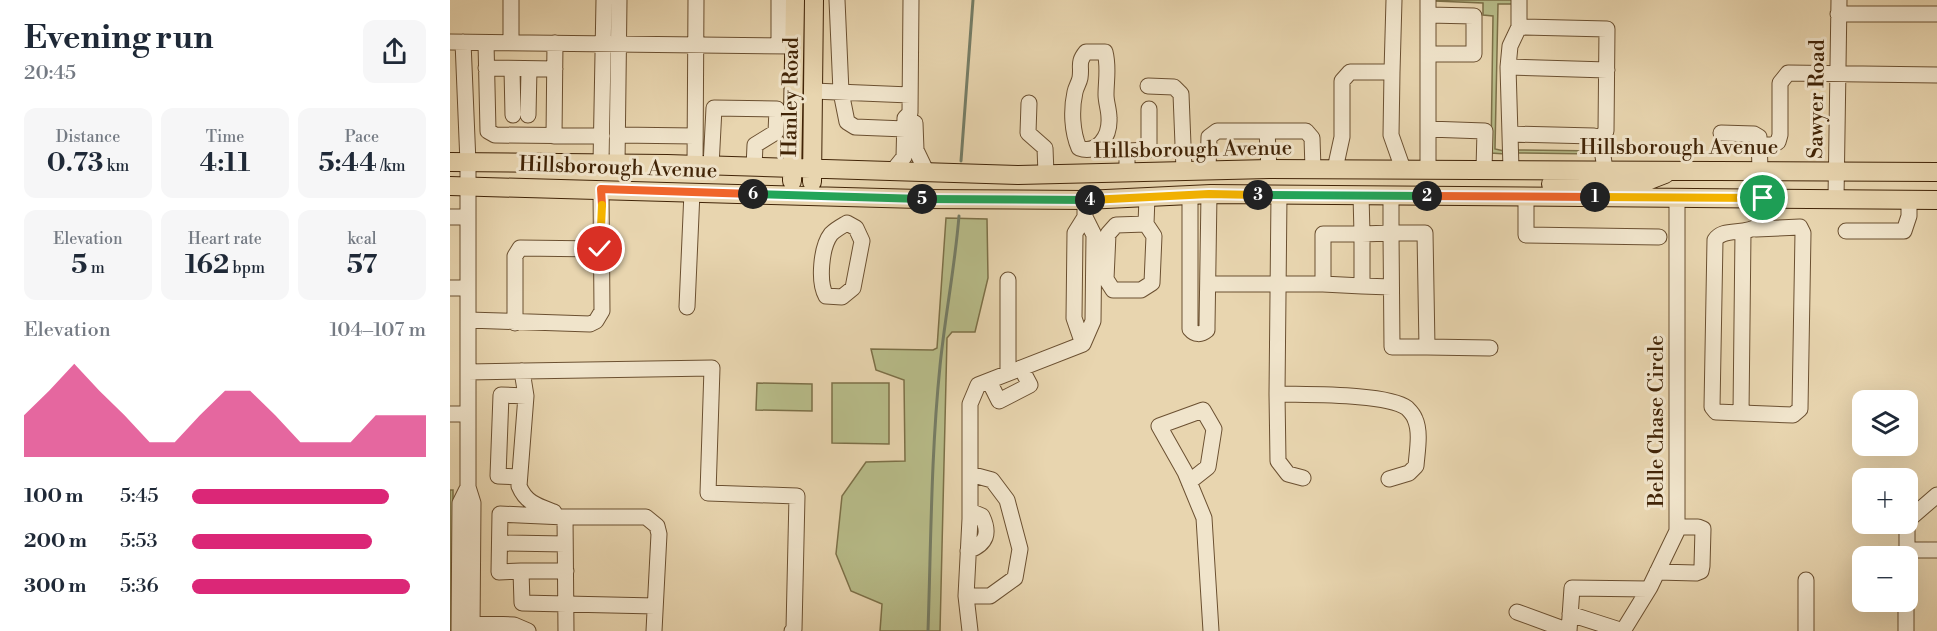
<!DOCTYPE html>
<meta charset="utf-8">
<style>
body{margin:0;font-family:"Libre Bodoni",serif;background:#f6f6f7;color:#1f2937;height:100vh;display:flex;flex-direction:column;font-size:22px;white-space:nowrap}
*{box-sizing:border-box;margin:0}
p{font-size:20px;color:#747a83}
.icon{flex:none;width:33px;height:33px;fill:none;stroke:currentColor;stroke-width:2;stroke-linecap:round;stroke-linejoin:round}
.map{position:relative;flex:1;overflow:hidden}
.drawer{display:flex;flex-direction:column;background:#fff;width:450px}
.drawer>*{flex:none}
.buttons{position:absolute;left:1402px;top:390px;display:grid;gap:12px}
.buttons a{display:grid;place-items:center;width:66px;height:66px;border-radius:12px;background:#fff;box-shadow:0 6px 24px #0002;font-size:30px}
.pin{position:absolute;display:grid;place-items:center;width:51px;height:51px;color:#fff;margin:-26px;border:3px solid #fff;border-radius:50%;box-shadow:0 2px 6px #0007}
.km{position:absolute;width:30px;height:30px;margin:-15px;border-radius:50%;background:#222;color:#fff;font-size:16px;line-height:30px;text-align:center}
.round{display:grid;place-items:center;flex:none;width:63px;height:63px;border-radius:12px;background:#f6f6f7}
.headline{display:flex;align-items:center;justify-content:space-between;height:102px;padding:0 24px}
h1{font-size:33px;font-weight:800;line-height:45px}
.figures{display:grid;grid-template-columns:repeat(3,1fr);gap:9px;height:102px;padding:6px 24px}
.figures div{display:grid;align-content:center;border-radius:12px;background:#f6f6f7;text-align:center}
.figures b{font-size:26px;font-weight:800}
.figures small{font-size:16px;font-weight:400}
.figures p{font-size:16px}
.chart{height:168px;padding:12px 24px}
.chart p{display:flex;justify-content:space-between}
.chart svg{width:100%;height:108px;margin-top:6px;fill:#db2777;opacity:.7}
ul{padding:0 24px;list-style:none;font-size:20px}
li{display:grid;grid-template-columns:96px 72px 1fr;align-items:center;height:45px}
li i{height:15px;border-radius:8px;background:#db2777}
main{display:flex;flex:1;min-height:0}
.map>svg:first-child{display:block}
.green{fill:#b8bd8a;stroke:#7c7048;stroke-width:1.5}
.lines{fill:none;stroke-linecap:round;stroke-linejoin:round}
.stream{stroke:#757d66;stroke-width:3}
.minor-casing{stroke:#6b5031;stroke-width:17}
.major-casing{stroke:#412407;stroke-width:20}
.minor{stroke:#f0e4cb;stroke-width:15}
.major{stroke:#e8d5af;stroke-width:18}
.split-1-casing{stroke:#fff;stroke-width:12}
.split-2-casing{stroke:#fff;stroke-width:12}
.split-3-casing{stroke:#fff;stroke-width:12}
.split-4-casing{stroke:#fff;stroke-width:12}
.split-5-casing{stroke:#fff;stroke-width:12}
.split-6-casing{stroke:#fff;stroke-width:12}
.split-7-casing{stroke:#fff;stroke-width:12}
.split-8-casing{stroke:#fff;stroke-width:12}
.split-1{stroke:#f5b400;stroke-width:8}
.split-2{stroke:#f0652b;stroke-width:8}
.split-3{stroke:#22a559;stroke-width:8}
.split-4{stroke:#f5b400;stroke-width:8}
.split-5{stroke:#22a559;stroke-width:8}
.split-6{stroke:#22a559;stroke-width:8}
.split-7{stroke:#f0652b;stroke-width:8}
.split-8{stroke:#f5b400;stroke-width:8}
.labels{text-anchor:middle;stroke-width:6;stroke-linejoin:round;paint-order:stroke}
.street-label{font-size:21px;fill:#412407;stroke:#f0e4cb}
</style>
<main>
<section class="drawer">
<div class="headline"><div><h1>Evening run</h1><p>20:45</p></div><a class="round"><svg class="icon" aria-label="share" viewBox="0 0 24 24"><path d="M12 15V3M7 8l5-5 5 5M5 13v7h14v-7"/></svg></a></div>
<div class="figures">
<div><p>Distance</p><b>0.73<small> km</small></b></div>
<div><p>Time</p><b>4:11</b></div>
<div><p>Pace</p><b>5:44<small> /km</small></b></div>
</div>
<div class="figures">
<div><p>Elevation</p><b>5<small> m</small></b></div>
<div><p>Heart rate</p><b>162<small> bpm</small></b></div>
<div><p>kcal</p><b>57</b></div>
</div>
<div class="chart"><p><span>Elevation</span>104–107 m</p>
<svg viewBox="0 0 160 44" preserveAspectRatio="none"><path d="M0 44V27L10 17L20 6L30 17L40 27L50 38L60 38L70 27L80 17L90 17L100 27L110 38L120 38L130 38L140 27L150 27L160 27V44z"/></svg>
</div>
<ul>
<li><b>100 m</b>5:45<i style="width:84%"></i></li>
<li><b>200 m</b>5:53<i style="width:77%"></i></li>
<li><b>300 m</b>5:36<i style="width:93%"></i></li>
</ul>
</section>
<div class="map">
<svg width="1487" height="631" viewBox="0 0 1487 631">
<rect width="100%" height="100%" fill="#e8d5af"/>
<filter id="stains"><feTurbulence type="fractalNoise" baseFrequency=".00333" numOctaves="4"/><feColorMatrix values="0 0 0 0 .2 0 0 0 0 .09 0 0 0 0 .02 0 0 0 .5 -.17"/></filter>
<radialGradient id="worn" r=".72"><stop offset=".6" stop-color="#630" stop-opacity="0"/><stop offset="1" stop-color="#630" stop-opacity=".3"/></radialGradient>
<path class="green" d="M985,0h79l-1,4h-15l-3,145 9,2 1,3 -14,-1 2,-137 -10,-1v-12l-48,-2z
M1067,150l80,1v3l-80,-1z
M496,218l41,1 1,59 -13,54h-23l-5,6 -7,293h-60l2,-27 -31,-13 -15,-37 6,-58 24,-34 39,-1 -1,-81 -28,-10 -5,-21 62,1 4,-2z
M307,383l55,1v27l-56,-1z
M382,383h57v61l-57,-1z
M0,490h3v141h-3z"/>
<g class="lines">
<path class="stream" d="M511,161l12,-161
M478,631c3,-88 3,-177 12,-265 5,-50 15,-100 19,-150"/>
<defs>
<path id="minor" d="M387,0l4,92 6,30 8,5 50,2
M978,0v129l57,2 -1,38
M1388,14h99
M1069,27l88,2 -1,102 -8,9
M0,42l344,4
M13,42l5,121v324l5,16 -1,128
M36,43l2,88 7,4 107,1
M61,43v-43
M329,46v-46
M636,52h19c4,15 1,28 1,43 0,7 3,15 3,23 1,18 -11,37 -30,30 -7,-16 -8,-38 -4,-56 1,-5 4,-9 5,-14 2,-12 -3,-15 6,-26z
M978,54h46v-38l-46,-1
M1058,67l99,3
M36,68l69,1
M62,69l1,46
M942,72l2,-72
M698,86l26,1 7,7 3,76
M363,91l97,4
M579,103l-1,30 17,15 1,26
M78,115l1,-46
M465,123l1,27 11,23
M978,129v40
M817,131l2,38
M1271,133l33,1 5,3 1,33
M1060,134l84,2c9,9 9,21 11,34
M168,135l77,1
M104,136l1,-93
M1310,145h12l6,-3 2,-7v-52l8,-10 149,2
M151,163l3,-163
M167,164l2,-164
M245,165l1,-165
M261,166l3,-58 63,1 -1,23 -21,13 -1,22
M758,169l1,-32 8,-6h89l6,7 1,31
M885,169l7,-32v-56l8,-9h42l-1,63 12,34
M1061,169l-3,-102 2,-21 9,-19v-27
M442,172l12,-15 1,-39 5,-5 1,-113
M677,172v-21l22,-1v-41
M740,195v134c5,6 11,6 17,1v-4l2,-132
M1076,197v38l133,2
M1386,198l3,-198
M0,217h18
M397,223l9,5 6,13 -9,47 -11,9 -16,-1c-8,-14 -5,-49 5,-62 5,-5 11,-8 16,-11z
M696,224l-30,1 -8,9 -2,45 7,11h28l11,-7 2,-47 -8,-12 1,-27
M1306,229l44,-2 3,6 -3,176 -7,6 -77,-3 -4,-5 3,-167c8,-13 30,-4 45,-15l3,-27
M1396,231h58l5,-15v-16
M758,284h115v-50h39l-1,-39
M873,284l39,2v-52l29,-1 1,114h35l-2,-114h-34v-37
M912,286l29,1
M0,288h18
M237,307l5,-115
M18,320l122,4 6,-3 6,-10 -1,-122
M65,323v-67l5,-8 80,1
M633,344l-9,-26 1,-85 10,-16
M977,347l63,1
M18,372l244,-4 -4,125 89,3 -3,133 -2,2
M558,373v-93
M539,381l10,20 31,-16 -9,-17
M827,394l2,-199
M76,396l-7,90c7,17 19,20 35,26
M1291,413l2,-181
M0,414h18
M69,477l-21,-1 3,-81 25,1 -4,-25
M853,478l-15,-4 -10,-13 -1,-67c28,1 110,-1 130,14 3,3 7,8 8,11 6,13 2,33 1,47l-7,7 -20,6
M739,482l19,-15 6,-38 -11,-19 -44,16 26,46 19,46 7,113
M115,517l-65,-3 -1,58 22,-1 1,32 133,3
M1458,520l29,-25
M50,543l65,1
M1457,550h30
M518,551c19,-7 22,-18 14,-35l-12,-5
M1457,556v-32
M71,571h45
M1207,572l39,1 5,-2 1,-5 1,-37 -5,-2h-21
M1356,580v51
M516,596h24l25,-18 5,-29 -13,-49 -15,-20 -22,-6
M1067,612l52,19
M1120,614l53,17
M12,623l52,2 14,6
M9,631l1,-128 8,-16
M116,631l-1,-114h81l11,9 2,8 -5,97
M520,631l-4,-35 4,-77v-115l8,-19 105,-41 10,-23 1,-86 -9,-18v-17
M1119,631l3,-43 76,1
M1173,631l27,-44 27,-56v-333
M1456,631v-29"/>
<path id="major" d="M0,162l217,2 351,11 251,-6 668,3
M342,181l3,-181
M362,182l2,-182
M1101,184h88l26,-10
M0,186l469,13 166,1 126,-6 726,6"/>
</defs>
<use href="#minor" class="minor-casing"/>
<use href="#major" class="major-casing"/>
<use href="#minor" class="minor"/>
<use href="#major" class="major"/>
</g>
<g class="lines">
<defs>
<path id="split-1" d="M1145,197l168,1"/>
<path id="split-2" d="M977,196l168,1"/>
<path id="split-3" d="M808,195l169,1"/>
<path id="split-4" d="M640,200l119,-6 49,1"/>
<path id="split-5" d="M472,199l168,1"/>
<path id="split-6" d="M303,194l169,5"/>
<path id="split-7" d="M152,205l-1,-16 152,5"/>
<path id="split-8" d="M150,249l2,-44"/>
</defs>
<use href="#split-1" class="split-1-casing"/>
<use href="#split-2" class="split-2-casing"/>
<use href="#split-3" class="split-3-casing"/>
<use href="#split-4" class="split-4-casing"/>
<use href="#split-5" class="split-5-casing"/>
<use href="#split-6" class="split-6-casing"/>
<use href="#split-7" class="split-7-casing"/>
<use href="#split-8" class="split-8-casing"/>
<use href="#split-1" class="split-1"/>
<use href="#split-2" class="split-2"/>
<use href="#split-3" class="split-3"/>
<use href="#split-4" class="split-4"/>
<use href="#split-5" class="split-5"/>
<use href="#split-6" class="split-6"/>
<use href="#split-7" class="split-7"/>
<use href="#split-8" class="split-8"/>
</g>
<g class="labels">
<g class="street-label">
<text transform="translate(340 97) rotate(-89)" y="7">Hanley Road</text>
<text transform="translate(1366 99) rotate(-89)" y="7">Sawyer Road</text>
<text x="1229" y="154">Hillsborough Avenue</text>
<text transform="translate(743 149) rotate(-1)" y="7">Hillsborough Avenue</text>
<text transform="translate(168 167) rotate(2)" y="7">Hillsborough Avenue</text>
<text transform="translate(1206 421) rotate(-90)" y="7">Belle Chase Circle</text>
</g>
</g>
<rect width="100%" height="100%" filter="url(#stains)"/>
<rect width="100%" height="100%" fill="url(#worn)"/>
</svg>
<div class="buttons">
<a><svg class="icon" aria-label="layers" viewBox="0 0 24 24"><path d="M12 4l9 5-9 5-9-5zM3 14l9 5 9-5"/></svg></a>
<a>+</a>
<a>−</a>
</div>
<div class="pin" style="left:1313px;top:198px;background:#1e9e55"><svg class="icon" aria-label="arrive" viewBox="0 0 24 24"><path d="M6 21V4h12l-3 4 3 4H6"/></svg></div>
<div class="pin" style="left:150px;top:249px;background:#d93025"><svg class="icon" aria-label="check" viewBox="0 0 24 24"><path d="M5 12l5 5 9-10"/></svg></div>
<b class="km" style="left:1145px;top:197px">1</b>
<b class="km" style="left:977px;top:196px">2</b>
<b class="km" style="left:808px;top:195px">3</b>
<b class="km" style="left:640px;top:200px">4</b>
<b class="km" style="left:472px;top:199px">5</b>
<b class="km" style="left:303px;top:194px">6</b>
</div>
</main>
